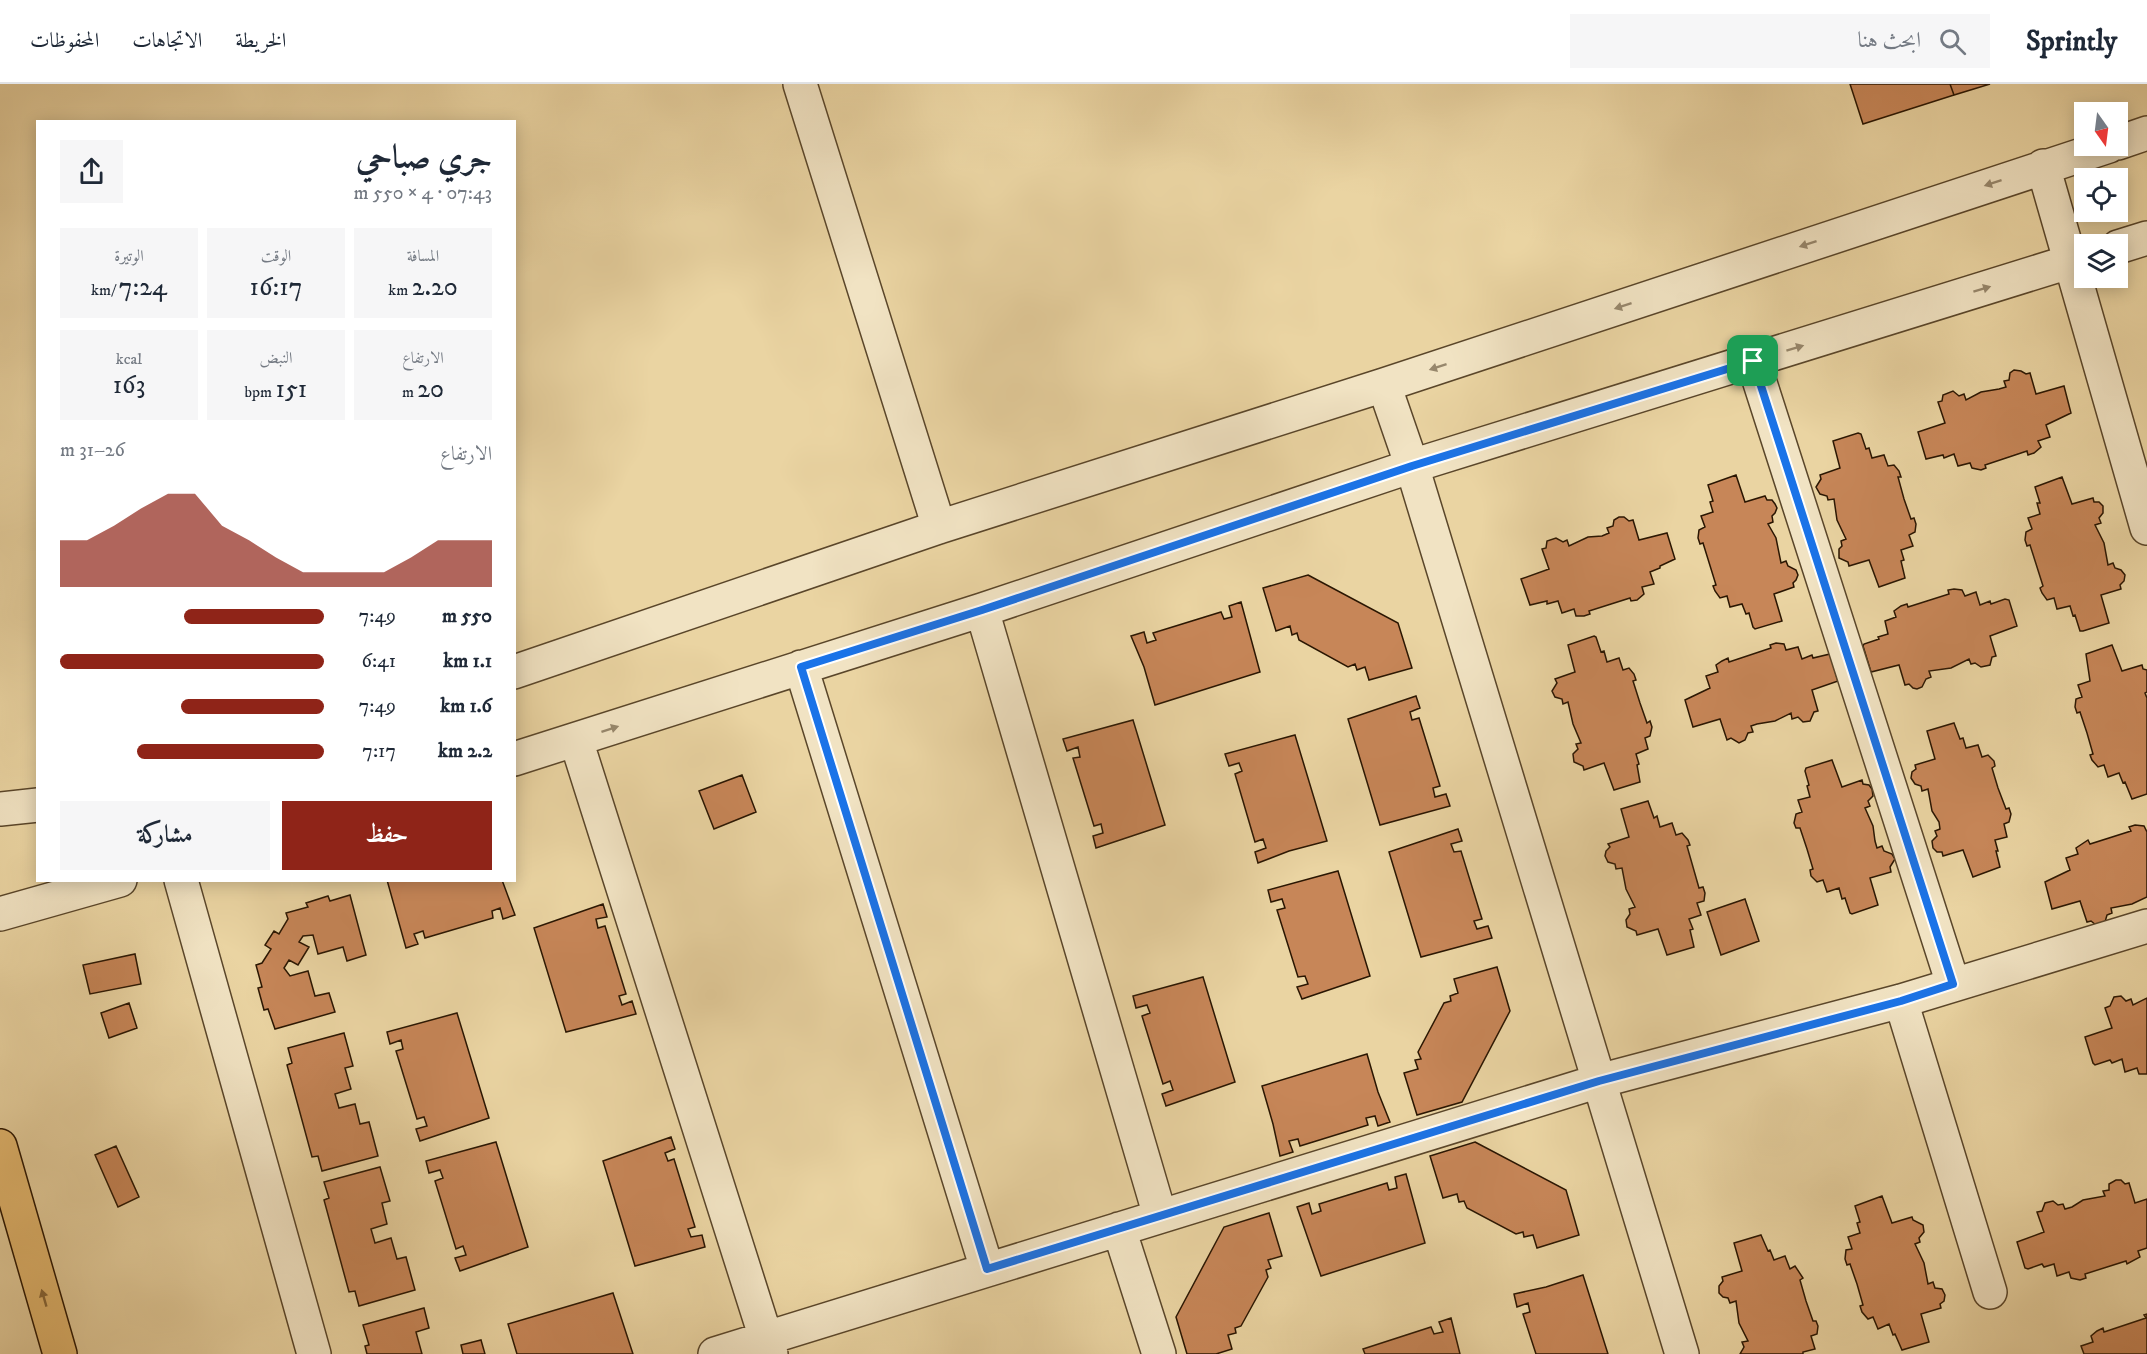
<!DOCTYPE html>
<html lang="ar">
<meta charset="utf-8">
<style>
body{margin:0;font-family:"IM FELL DW Pica",Amiri,serif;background:#f6f6f7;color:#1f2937;direction:rtl;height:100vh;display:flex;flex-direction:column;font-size:22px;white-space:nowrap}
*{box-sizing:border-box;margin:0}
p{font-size:20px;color:#747a83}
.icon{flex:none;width:33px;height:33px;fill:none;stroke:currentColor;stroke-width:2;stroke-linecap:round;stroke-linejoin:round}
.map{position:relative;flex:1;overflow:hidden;direction:ltr}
.side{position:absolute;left:36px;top:36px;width:480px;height:762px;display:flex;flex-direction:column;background:#fff;border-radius:0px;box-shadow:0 3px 15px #0003;direction:rtl}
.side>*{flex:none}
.needle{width:39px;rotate:166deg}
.controls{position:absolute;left:2074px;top:18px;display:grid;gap:12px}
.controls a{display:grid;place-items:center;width:54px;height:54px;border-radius:0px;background:#fff;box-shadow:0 3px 15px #0003;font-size:30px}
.pin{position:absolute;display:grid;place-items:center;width:51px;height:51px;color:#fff;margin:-26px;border-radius:12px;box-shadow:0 3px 9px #0006}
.round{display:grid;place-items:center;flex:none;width:63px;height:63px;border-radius:0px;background:#f6f6f7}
.head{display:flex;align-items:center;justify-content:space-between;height:102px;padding:0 24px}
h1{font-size:33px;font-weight:600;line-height:45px}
.metrics{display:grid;grid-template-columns:repeat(3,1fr);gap:9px;height:102px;padding:6px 24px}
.metrics div{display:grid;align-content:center;border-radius:0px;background:#f6f6f7;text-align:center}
.metrics b{font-size:26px;font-weight:600}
.metrics small{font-size:16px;font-weight:400}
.metrics p{font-size:16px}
.chart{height:168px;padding:12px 24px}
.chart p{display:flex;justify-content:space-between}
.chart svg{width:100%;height:108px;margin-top:6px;fill:#8f2418;opacity:.7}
.cta{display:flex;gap:12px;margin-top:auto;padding:12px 24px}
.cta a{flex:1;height:69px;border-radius:0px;background:#8f2418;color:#fff;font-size:24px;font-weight:600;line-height:69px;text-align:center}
.cta a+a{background:#f6f6f7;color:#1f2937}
ul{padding:0 24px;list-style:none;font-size:20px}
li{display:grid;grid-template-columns:96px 72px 1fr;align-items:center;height:45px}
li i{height:15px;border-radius:8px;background:#8f2418}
header{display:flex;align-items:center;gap:36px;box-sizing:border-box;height:84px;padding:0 30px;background:#fff;border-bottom:2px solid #e0e1e3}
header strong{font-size:28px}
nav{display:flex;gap:33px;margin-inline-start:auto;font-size:21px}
.search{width:420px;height:54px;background:#f6f6f7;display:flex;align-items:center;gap:15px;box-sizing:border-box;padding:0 21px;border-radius:0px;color:#747a83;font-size:22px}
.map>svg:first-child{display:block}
.building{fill:#c78658;stroke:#2a1602;stroke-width:1.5}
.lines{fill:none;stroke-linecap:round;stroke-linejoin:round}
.minor-casing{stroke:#5a462a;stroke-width:36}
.trunk-casing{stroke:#2a1602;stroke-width:36}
.minor{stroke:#f1e3c3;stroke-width:33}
.trunk{stroke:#e5ba71;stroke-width:33}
.oneway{fill:#97876c}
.oneway2{fill:#88683a}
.route-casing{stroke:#fff;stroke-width:12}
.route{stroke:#1a73e8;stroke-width:8}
</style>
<header>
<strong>Sprintly</strong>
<div class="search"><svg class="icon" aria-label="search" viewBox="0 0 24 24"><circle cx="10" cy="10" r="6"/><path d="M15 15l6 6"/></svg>ابحث هنا</div>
<nav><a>الخريطة</a><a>الاتجاهات</a><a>المحفوظات</a></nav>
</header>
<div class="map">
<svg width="2147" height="1270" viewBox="0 0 2147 1270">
<rect width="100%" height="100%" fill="#ead4a2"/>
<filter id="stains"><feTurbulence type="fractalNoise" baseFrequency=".00333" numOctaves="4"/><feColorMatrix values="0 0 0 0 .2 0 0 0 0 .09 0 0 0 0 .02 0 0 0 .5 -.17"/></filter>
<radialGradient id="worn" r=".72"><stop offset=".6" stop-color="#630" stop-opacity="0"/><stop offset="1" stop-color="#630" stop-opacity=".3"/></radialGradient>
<path class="building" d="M1850,0h100l4,11 -91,29z
M1950,0h40l-36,11z
M2014,286l7,1 5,3 4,-1 6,21 28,-8 7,27 -25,12 4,12 -12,4 3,6 -7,6 -6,2 -1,-4 -42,14 1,3 -5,2 -9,-2 -2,-5 -12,3 -4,-12 -10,4 -1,-3 -17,4 -8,-27 27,-9 -7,-21 4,-1 1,-6 10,-4 6,5 5,-2 2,6 15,-8 18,-3 7,-2 -2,-6 5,-1 1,-7z
M1858,349l3,1 5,15 3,-1 3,10 12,-3 4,11 6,-1 5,6 2,6h-3l6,22 7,20 3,-1 2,6 -1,8 -6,3 4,11 -12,4 3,10 -3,1 4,17 -26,9 -10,-27 -20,6 -1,-4 -9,-4v-9l3,-3 -1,-5 5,-2 -9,-19 -3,-21 -6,1 -1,-4 -7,-2 -4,-7 5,-8 -1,-4 20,-7 -7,-27z
M1736,391l9,27 20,-6 2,4h5l3,4 2,4 -2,5 -3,3 1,6 -5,2 8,14 5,25 5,-2 2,5 8,4 2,5 -2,5 -3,3 1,4 -20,7 8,27 -27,8 -2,-2 -4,-14 -3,1 -4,-10 -12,3 -3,-11 -7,2 -5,-7 -2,-5 3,-1 -13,-42 -3,1 -2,-6 1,-8 6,-3 -4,-11 12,-4 -3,-10 3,-1 -5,-16z
M2062,393l10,27 21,-6 1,4h5l4,4v7l-4,5 2,5 -6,2 9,18 4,22 5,-2 2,5 6,2 4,5 -1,6 -4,4 1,4 -20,6 8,28 -26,8h-3l-5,-16 -2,1 -3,-10 -13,3 -3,-11 -7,2 -5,-7 -2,-5 3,-2 -13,-41 -3,1 -2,-6 1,-8 6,-3 -4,-11 12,-4 -3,-11h3l-5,-16z
M1619,433h5l5,4 4,-1 6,20 28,-7 8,26 -15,7v2l-10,4 4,12 -12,3 2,7 -7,6 -6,1 -1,-3 -41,13 1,3 -6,2h-8l-2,-7 -12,4 -4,-12 -11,3v-3l-17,4 -9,-26 28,-10 -7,-20 4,-1 1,-7 9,-3 7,4 4,-2 2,6 19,-9 14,-1 7,-3 -2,-5 6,-2 1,-6z
M1308,491l90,48 14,45 -43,12 -4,-13 -8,3 -2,-6 -7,3 -49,-27 -2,-7 -5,2 -2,-9 -14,5 -13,-43z
M1954,505l8,1 3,6 11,-4 4,13 10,-4 1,3 14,-5 4,1 8,26 -27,10 6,20 -4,1 -2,8 -9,2 -6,-4 -4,1 -2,-5 -18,9 -22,3 2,6 -5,2 -4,8 -5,2 -4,-1 -4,-4 -4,1 -6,-20 -28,7 -8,-26 1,-2 15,-5 -1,-2 10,-3 -3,-13 11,-4 -2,-6 7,-5 6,-2 1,3 41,-13 -1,-4z
M1241,518l19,70 -105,33 -11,-38 -13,-31 13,-4 3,11 9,-3 -3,-7 68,-21 3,7 8,-2 -3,-11z
M1594,552l2,1 5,15 3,-1 3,11 12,-4 4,12 6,-2 5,6 2,6 -3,1 7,22 7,20 3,-2 2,6 -2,9 -5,2 3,11 -12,5 3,10 -2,1 3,17 -26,8 -10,-27 -20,7 -1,-4 -9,-4 -1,-8 5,-5 -2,-5 5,-1 -8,-19 -5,-22 -5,2 -1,-5 -7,-2 -3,-6 5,-8 -2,-4 20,-7 -7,-27z
M1776,559l8,1 2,6 12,-3 4,12 10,-4 1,3 17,-4 8,27 -26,9 6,21 -4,1 -4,9 -7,1 -5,-5 -6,2 -1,-6 -16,8 -18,3 -6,2 2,6 -5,1 -3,7 -6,3 -8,-5 -4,2 -7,-21 -27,8 -8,-27 25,-12 -4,-12 12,-4 -2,-7 6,-4 6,-3 1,4 42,-14 -1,-3z
M2112,561l10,26 20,-6 1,4 4,1v22l-2,1 2,5v96l-15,5 -7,-17 -2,1 -4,-10 -11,4 -4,-12 -6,2 -6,-7 -2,-5 3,-1 -6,-21 -7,-21 -3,1 -2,-6 1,-8 6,-2 -4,-12 12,-4 -4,-27z
M1416,612l4,12 -10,4 2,8 7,-2 21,68 -7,2 2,9 11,-3 4,12 -70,19 -32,-106z
M1133,636l32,105 -69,23 -3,-12 10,-3 -2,-9 -7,2 -21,-68 7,-1 -2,-10 -11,4 -4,-12z
M1954,639l6,16 3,-1 3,10 12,-3 4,12 6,-2 6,6 1,5 -3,2 6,20 8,21 3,-1 2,6 -2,8 -5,2 3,13 -12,3 3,11h-2l4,16 -27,10 -10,-27 -20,6 -1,-4h-5l-4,-4 -1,-7 5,-5 -2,-5 5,-2 -1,-7 -7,-11 -4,-22 -6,2 -1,-5 -6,-2 -4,-6 1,-6 4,-3 -1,-4 20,-6 -8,-28z
M1295,651l32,106 -38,10 -31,12 -3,-11 11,-4 -3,-9 -8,3 -20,-68 7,-3 -3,-8 -10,3 -4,-12z
M1832,676l10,27 20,-7 1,4 6,1 3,4 1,7 -5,5 2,5 -5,2 8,18 2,15 2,7 5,-2 2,5 8,3 3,5 -5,8 1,5 -21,6 8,27 -26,9 -2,-1 -5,-15 -3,1 -3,-11 -12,4 -4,-12 -6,2 -6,-6 -1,-6 3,-1 -6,-20 -7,-21h-4l-2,-5 2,-9 6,-2 -4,-12 12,-3 -3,-11 2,-1 -4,-14 1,-3z
M742,691l14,37 -42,17 -15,-38z
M1648,717l6,17 3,-2 3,11 12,-4 4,12 6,-2 6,7 2,5 -3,1 12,42 4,-1 2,6 -1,8 -7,2 4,12 -12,4 4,10 -3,1 4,17 -27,8 -9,-26 -21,6 -1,-4 -9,-4 -1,-7 4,-6 -1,-5 6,-2 -9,-18 -4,-21 -6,1 -1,-5 -7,-2 -3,-6 1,-5 4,-4 -2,-3 21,-7 -8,-28z
M2135,741l9,1 3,6v65l-15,7 -21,4 1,5 -5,2 -2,7 -9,3 -5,-4 -4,1 -7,-21 -28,8 -7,-27 25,-12 -4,-12 12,-4 -2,-6 12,-8 2,4 41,-13 -2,-4z
M1458,745l4,12 -11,3 3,8 7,-1 21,68 -8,2 3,8 11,-3 4,12 -71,19 -32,-105z
M1338,787l32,105 -68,23 -5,-12 11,-3 -3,-8 -7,1 -21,-67 8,-2 -3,-9 -11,3 -3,-12z
M387,796h115l13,35 -12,4 -3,-11 -8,3 1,7 -68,20 -2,-7 -9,3 4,10 -12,4z
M350,811l16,60 -19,6 -4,-14 -25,7 -5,-19 -10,1 -4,6 10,5 -11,18 -9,-5 -5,8 6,8 18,-5 7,25 14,-3 6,19 -60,17 -7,-20 -4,1 -6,-22 4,-1 -6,-22 6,-2 9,-14 -6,-4 9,-14 5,3 9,-15 -2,-6 22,-6 -2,-4 22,-7 2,5z
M1745,815l14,42 -38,14 -14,-43z
M603,820l4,13 -11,2 2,9 7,-2 21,68 -7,2 3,9 10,-4 4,13 -70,18 -32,-104z
M135,870l6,30 -51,10 -7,-29z
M1497,883l13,44 -48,91 -45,13 -13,-42 14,-4 -3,-9 6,-1 -3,-7 26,-49 7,-2 -1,-5 8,-3 -4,-14z
M1203,893l32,105 -69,24 -4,-12 11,-4 -3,-9 -7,3 -21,-68 8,-3 -3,-8 -11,3 -3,-12z
M2121,912l5,5 5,-2 2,6 14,-7v76h-8l-2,-6 -12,4 -3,-13 -10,4 -2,-3 -15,5 -2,-2 -8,-26 27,-9 -7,-20 5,-2 4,-9z
M129,919l8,25 -28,10 -8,-25z
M457,929l32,105 -69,23 -4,-12 11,-3 -3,-9 -7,2 -21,-68 7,-2 -2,-9 -11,4 -3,-12z
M344,949l9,33 -8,2 6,21 -16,5 4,14 16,-4 5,20 9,-2 9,34 -56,15 -4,-15 -6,1 -25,-92 5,-2 -4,-15z
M1367,970l11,38 12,30 -12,4 -3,-10 -9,2 2,7 -68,21 -2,-7 -9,2 4,11 -13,4 -7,-32 -11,-38z
M671,1053l4,12 -10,4 3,8 6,-2 21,68 -7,2 3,8 11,-2 3,12 -70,19 -32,-105z
M496,1058l32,105 -68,24 -5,-13 11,-3 -3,-9 -7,3 -21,-68 8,-3 -3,-8 -11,3 -3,-12z
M1475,1058l91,48 13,45 -42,13 -4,-13 -9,2 -1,-5 -7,2 -49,-26 -3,-7 -5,1 -2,-8 -14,4 -13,-42z
M116,1062l23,51 -21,10 -23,-52z
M380,1083l10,34 -8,2 5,21 -16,5 4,14 16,-5 6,21 9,-2 9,33 -56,16 -4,-15 -6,1 -25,-92 5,-2 -5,-16z
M1406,1090l19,69 -104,33 -24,-69 12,-4 3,11 9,-3 -2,-7 68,-21 2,7 8,-2 -2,-11z
M2116,1096h5l4,4 4,-1 6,20 12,-4v49l-9,3 2,6 -13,7 -1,-3 -41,13 1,4 -6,2 -9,-2 -2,-6 -12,4 -3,-12 -10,3 -2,-3 -14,5 -3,-1 -8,-26 27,-10 -7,-20 5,-1 3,-8 8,-2 5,4 5,-1 2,5 7,-2 11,-7 22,-4 -2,-5 6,-1v-6z
M1882,1112l10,27 20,-6 1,3 10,5 1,7 -5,6 1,4 -5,2 9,19 4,21 5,-2 2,6 7,1 3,6 -1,6 -4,3 1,4 -20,6 8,28 -27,8 -7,-16 -2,1 -4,-11 -11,5 -5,-12 -5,2 -6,-7 -2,-6 3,-1 -6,-21 -7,-20 -3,1 -2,-6 1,-9 6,-1 -4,-12 12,-4 -3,-10 3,-1 -5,-16z
M1269,1129l13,43 -14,4 3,8 -5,2 2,7 -27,49 -6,2 1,5 -8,2 4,14 -16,5h-29l-11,-37 48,-90z
M1761,1151l7,16 2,-1 4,10 11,-4 5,13 5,-3 8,12 -3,2 6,21 7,20h3l2,5 -1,8 -6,2 4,13 -12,3v2h-63l4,-7 -2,-5 6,-1 -9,-18 -3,-22 -6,2 -2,-5 -5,-1 -4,-4v-7l4,-5 -1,-4 20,-6 -8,-28z
M1583,1191l25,79h-72l-13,-40 7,-2 -2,-9 -11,4 -3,-13 32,-7z
M613,1209l20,61h-116l-9,-30z
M424,1224l5,20 -13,4 6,22h-55l-2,-8 4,-1 -6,-20z
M2147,1230v40h-63l-3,-8 12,-4 -2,-6 6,-5 6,-3 1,4 42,-14 -2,-3z
M1451,1234l9,36h-95l-2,-5 68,-22 3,7 9,-2 -4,-10z
M481,1256l4,14h-22l-2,-9z"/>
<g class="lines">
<defs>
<path id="minor" d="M800,0l139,443
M2118,59l29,-10
M2043,82l104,362
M2118,163l29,-9
M1753,277l200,623
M1384,301l28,81 270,888
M982,526l178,606
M801,583l186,602
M514,588l425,-145 445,-142 725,-239
M576,656l195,614
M514,675l468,-149 430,-144 673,-209
M0,725l38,-4
M181,796l133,474
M0,830l120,-34
M1901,917l89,291
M1119,1145l40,125
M715,1270l884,-273 302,-80 246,-75"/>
<path id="trunk" d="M0,1062l60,208"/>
</defs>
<use href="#minor" class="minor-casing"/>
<use href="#trunk" class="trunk-casing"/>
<use href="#minor" class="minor"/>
<use href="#trunk" class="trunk"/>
</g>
<defs><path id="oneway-solid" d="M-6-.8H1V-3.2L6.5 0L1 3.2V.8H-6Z" transform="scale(1.5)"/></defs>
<g class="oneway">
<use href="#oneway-solid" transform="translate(1993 99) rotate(162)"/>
<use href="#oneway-solid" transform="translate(1808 160) rotate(162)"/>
<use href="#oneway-solid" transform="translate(1982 205) rotate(-17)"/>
<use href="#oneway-solid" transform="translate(1623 222) rotate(162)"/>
<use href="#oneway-solid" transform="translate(1795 264) rotate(-17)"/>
<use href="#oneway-solid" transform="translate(1438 283) rotate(162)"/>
<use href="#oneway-solid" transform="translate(610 645) rotate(-18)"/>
</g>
<use class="oneway2" href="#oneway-solid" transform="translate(44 1214) rotate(-106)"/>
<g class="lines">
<defs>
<path id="route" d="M1753,277l200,623 -52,17 -302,80 -612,188 -186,-602 181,-57 430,-144z"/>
</defs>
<use href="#route" class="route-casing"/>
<use href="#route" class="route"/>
</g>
<rect width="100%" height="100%" filter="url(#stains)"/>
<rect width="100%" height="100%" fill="url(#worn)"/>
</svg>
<div class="controls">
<a><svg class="needle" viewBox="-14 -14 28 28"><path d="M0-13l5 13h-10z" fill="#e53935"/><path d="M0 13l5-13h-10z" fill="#747a83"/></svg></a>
<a><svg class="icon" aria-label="locate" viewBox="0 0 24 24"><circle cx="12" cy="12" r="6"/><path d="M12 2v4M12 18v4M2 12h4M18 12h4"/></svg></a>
<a><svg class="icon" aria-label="layers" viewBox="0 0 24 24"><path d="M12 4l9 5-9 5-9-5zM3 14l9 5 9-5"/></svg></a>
</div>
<div class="pin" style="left:1753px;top:277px;background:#1e9e55"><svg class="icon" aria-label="arrive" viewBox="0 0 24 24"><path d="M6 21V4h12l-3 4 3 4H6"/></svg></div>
<section class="side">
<div class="head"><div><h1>جري صباحي</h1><p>07:43 · 4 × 550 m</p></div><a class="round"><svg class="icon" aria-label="share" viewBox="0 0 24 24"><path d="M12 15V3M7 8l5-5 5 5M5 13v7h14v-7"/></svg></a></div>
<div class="metrics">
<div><p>المسافة</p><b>2.20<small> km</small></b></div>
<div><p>الوقت</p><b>16:17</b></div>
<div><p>الوتيرة</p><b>7:24<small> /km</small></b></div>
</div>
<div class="metrics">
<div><p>الارتفاع</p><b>20<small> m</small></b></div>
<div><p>النبض</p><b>151<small> bpm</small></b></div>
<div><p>kcal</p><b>163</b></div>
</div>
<div class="chart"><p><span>الارتفاع</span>26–31 m</p>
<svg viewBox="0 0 160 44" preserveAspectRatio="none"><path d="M0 44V25L10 25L20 19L30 12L40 6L50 6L60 19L70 25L80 32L90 38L100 38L110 38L120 38L130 32L140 25L150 25L160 25V44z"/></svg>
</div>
<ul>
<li><b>550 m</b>7:49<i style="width:53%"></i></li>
<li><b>1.1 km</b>6:41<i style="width:100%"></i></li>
<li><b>1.6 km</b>7:49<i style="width:54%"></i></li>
<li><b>2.2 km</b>7:17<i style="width:71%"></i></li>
</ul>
<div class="cta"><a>حفظ</a><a>مشاركة</a></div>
</section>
</div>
